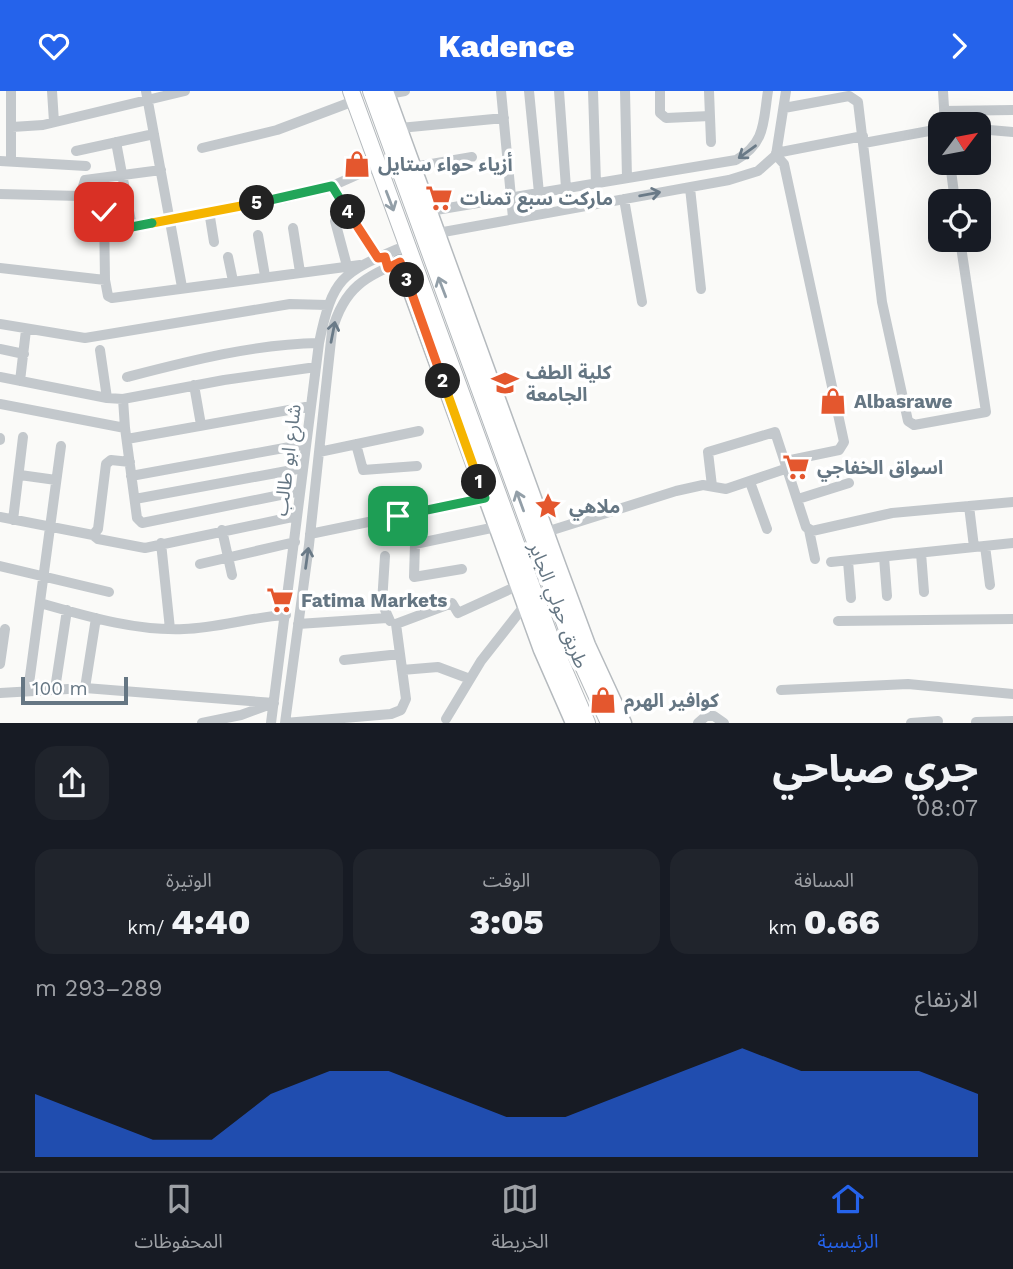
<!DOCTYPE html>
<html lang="ar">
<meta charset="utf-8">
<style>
body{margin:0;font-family:"Work Sans","Noto Sans Arabic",sans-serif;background:#20242c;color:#f1f3f6;direction:rtl;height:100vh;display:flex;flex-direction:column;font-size:26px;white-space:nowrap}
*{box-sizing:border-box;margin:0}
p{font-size:23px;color:#9ea1a6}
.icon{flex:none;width:38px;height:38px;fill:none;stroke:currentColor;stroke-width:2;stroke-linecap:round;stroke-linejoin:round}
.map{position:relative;height:632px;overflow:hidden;direction:ltr}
.side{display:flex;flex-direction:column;background:#171b24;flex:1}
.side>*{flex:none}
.needle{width:46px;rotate:58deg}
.fabs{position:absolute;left:928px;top:21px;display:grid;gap:14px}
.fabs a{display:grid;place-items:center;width:63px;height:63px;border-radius:14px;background:#171b24;box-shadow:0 7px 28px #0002;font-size:35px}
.scale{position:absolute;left:21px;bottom:18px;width:107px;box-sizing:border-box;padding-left:7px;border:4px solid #657683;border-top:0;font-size:19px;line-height:24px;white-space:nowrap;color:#657683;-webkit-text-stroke:5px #fff;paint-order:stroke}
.pin{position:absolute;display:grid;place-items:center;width:60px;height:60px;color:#fff;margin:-30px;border-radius:14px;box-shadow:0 4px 10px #0006}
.km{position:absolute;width:35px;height:35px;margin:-18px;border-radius:50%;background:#222;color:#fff;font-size:19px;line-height:35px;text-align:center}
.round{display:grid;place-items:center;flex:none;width:74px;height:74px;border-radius:21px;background:#20242c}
.overview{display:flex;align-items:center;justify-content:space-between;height:119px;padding:0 35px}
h1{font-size:38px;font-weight:800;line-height:52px}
.metrics{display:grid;grid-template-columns:repeat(3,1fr);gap:10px;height:119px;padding:7px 35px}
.metrics div{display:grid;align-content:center;border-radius:18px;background:#20242c;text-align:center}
.metrics b{font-size:35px;font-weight:800}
.metrics small{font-size:19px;font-weight:400}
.metrics p{font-size:19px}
.chart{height:196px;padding:14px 35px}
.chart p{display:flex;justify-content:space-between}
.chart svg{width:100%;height:126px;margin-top:7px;fill:#2563eb;opacity:.7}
header{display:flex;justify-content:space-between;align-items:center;height:91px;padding:0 35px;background:#2563eb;color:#fff;font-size:32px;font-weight:800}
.tab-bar{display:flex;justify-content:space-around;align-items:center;height:98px;border-top:2px solid #363941;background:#171b24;font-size:19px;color:#9ea1a6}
.tab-bar a{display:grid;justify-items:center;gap:4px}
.tab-bar .selected{color:#2563eb}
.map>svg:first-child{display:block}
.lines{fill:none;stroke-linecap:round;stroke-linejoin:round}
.major-casing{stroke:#b5babe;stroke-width:17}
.highway-casing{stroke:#b4b9bd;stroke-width:18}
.minor{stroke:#c3c8cc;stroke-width:10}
.major{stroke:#fff;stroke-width:14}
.highway{stroke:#fff;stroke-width:16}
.oneway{stroke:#6a7a87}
.oneway2{stroke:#939fa8}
.split-1-casing{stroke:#fff;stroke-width:14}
.split-2-casing{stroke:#fff;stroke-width:14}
.split-3-casing{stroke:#fff;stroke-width:14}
.split-4-casing{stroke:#fff;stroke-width:14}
.split-5-casing{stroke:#fff;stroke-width:14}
.split-6-casing{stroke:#fff;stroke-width:14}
.split-7-casing{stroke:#fff;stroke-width:14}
.split-1{stroke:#22a559;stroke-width:9}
.split-2{stroke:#f5b400;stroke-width:9}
.split-3{stroke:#f0652b;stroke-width:9}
.split-4{stroke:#f0652b;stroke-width:9}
.split-5{stroke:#22a559;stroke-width:9}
.split-6{stroke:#f5b400;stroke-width:9}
.split-7{stroke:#22a559;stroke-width:9}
.labels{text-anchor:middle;stroke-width:7;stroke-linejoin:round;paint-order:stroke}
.poi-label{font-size:19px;font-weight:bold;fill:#657683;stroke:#fff;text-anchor:start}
.street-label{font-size:19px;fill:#657683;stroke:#fff}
</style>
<header><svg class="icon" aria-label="forward" viewBox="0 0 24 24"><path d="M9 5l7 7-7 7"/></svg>Kadence<svg class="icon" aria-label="heart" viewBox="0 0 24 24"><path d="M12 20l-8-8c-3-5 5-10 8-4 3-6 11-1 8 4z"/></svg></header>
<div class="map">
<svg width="1013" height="632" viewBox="0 0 1013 632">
<rect width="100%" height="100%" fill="#fafaf8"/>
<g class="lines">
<defs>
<path id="major" d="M386,0l173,476 29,78 36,78
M400,171l141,388 32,73"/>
<path id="highway" d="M351,0l201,551 35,81
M371,0l198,544 40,88"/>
</defs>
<use href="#major" class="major-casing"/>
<use href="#highway" class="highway-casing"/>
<path class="minor" d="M52,0l2,31
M146,0l36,196
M501,0l12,127
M529,0l10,102
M559,0l7,97
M593,0l3,92
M625,0l2,87
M660,0v22l6,5 44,-2
M709,0l2,51
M943,0l2,33
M388,3l17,-3
M784,17l65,-12 9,6 24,200 26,119 6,4 72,-13 -26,-172
M944,20l69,-1
M12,36l31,-2 142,-34
M400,37l104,-10
M978,38l35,3
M116,51l16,85
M864,52l76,-14
M202,57l75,-18 77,-29
M76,60l78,-17
M776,62l87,-17
M776,64l8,9 60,278 -5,8 -53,11
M0,70l86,5
M11,70v-70
M950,72l5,38
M414,76l58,-10
M332,95l46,72
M690,97l11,101
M0,103l80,2 5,-16 76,-10
M624,108l18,103
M209,120l5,31
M430,120l306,-51c30,-17 27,-38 32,-69
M104,121l1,68
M335,130l12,45
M293,137l7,44
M106,141l181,-34 45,-12 45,-20
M438,142l291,-53 29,-9 18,-16 10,-64
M258,144l7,41
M228,166l5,24
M0,177l105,12 3,16 4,2 248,-33
M0,233l85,14 205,-34 37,1
M0,258l24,5
M100,259l7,48
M0,286l107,21 16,1 101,-19 92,-13
M127,286c62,-16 127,-33 192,-34
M20,290l6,-51
M194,294l7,40
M123,308l2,29
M0,313l125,24 12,90 5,5 158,-32
M127,348l184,-33
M0,349v-2
M356,353l7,26 54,-4
M319,361l100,-21
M20,384l36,5
M131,385l175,-32
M750,391l17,47
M712,395l-4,-34 67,-20 31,95 6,4 80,-18 121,-11
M135,408l168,-31
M798,408l51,-16
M969,415l5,41
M0,426l93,18 5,-6 8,-65 5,-4 19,2
M13,429l10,-83
M222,439l10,45
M809,439l6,29
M546,441l130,-41 27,-6 23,4 62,-21
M310,443l175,-36
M93,444l5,4 47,9 152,-32
M161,452l9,86
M985,455l5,39
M921,462l3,39
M385,465l-3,47 8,18
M884,466l3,39
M848,470l3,37
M831,471l182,-19
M200,473l95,-22
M0,475l109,26
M462,478l-48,8 1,-33 81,-17
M40,512c46,13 95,28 144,26 34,-1 67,-12 102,-14
M838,530l175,-2
M298,533l89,-6
M344,569l56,-6
M0,573l5,-35
M402,579l36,-3 32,12
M85,597l11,-70
M55,598l12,-79
M781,599l127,-6 105,10
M28,600l33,-245
M0,602l85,-5 189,15
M446,628l35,-58 44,-56
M976,631l37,-1
M202,632l39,-8 30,-11
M271,632l48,-380c14,-70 26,-71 88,-98
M285,632l24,-178 23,-214c13,-46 34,-54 75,-72
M285,632l106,-9 10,-4 5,-11 -10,-75 56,-21 6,10 59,-27
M698,632l8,-7h8l10,7
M911,632l27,-2"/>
<use href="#major" class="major"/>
<use href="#highway" class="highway"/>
</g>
<defs><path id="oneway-shaft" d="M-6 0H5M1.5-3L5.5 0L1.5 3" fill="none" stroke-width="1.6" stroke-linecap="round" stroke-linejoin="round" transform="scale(1.75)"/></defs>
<g class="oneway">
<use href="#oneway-shaft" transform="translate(747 61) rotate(144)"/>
<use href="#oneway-shaft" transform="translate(650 103) rotate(-10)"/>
<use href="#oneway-shaft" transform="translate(333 241) rotate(-79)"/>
<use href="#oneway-shaft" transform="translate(307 467) rotate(-82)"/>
</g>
<g class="oneway2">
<use href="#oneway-shaft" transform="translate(390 110) rotate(69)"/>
<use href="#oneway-shaft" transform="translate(442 196) rotate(-111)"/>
<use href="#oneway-shaft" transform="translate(520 410) rotate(-110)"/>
</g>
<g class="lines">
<defs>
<path id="split-1" d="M398,425l87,-18 -6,-16"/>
<path id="split-2" d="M443,290l36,101"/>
<path id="split-3" d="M407,189l36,101"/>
<path id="split-4" d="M348,121l30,46 7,-1 3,11 12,-6 7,18"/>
<path id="split-5" d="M257,112l75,-17 16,26"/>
<path id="split-6" d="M152,132l105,-20"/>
<path id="split-7" d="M104,121l2,20 46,-9"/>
</defs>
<use href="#split-1" class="split-1-casing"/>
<use href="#split-2" class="split-2-casing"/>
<use href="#split-3" class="split-3-casing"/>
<use href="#split-4" class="split-4-casing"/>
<use href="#split-5" class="split-5-casing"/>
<use href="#split-6" class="split-6-casing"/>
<use href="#split-7" class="split-7-casing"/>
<use href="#split-1" class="split-1"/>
<use href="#split-2" class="split-2"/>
<use href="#split-3" class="split-3"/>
<use href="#split-4" class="split-4"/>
<use href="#split-5" class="split-5"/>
<use href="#split-6" class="split-6"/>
<use href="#split-7" class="split-7"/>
</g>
<defs>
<symbol id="shop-bare" viewBox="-9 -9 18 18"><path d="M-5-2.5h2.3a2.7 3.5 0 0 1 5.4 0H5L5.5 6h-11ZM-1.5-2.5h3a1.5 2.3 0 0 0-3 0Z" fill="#e4572e" stroke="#fff" stroke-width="2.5" paint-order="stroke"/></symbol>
<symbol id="supermarket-bare" viewBox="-9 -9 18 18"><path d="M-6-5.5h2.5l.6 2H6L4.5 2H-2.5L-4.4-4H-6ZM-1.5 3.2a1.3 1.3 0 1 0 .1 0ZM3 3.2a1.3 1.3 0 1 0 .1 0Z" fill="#e4572e" stroke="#fff" stroke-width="2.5" paint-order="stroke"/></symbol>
<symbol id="university-bare" viewBox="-9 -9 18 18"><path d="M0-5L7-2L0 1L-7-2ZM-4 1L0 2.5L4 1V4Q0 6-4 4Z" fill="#e4572e" stroke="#fff" stroke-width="2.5" paint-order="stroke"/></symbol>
<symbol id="sight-bare" viewBox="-9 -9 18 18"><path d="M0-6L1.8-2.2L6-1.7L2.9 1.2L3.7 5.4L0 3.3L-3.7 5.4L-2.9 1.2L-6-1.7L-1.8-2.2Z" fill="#e4572e" stroke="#fff" stroke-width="2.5" paint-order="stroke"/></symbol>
</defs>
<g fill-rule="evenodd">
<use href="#shop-bare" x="338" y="54" width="38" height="38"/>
<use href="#supermarket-bare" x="420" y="88" width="38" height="38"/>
<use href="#university-bare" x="486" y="273" width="38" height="38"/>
<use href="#shop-bare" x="814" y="291" width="38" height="38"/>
<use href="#supermarket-bare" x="777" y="357" width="38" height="38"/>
<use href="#sight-bare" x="529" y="396" width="38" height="38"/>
<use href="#supermarket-bare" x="261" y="490" width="38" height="38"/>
<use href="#shop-bare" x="584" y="590" width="38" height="38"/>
</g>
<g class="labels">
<g class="poi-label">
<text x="378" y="80">أزياء حواء ستايل</text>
<text x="460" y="114">ماركت سبع تمنات</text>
<text x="526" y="288">كلية الطف<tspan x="526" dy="22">الجامعة</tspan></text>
<text x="854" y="317">Albasrawe</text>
<text x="817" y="383">اسواق الخفاجي</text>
<text x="569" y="422">ملاهي</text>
<text x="301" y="516">Fatima Markets</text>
<text x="624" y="616">كوافير الهرم</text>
</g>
<g class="street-label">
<text transform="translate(287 369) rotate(-83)" y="7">شارع ابو طالب</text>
<text transform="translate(559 514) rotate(69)" y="7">طريق حولي الجاير</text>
</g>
</g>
</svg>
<div class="fabs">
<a><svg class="needle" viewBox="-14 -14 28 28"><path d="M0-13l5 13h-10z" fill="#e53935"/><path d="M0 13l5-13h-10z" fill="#9ea1a6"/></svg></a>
<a><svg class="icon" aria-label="locate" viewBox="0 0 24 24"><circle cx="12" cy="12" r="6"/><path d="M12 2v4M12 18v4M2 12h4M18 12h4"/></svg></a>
</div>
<div class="scale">100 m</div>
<div class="pin" style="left:398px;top:425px;background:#1e9e55"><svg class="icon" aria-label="arrive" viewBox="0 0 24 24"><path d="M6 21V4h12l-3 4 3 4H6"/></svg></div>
<div class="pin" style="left:104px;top:121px;background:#d93025"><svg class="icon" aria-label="check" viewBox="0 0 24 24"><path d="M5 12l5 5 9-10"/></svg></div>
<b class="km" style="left:479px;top:391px">1</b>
<b class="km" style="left:443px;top:290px">2</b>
<b class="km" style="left:407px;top:189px">3</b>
<b class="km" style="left:348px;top:121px">4</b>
<b class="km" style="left:257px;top:112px">5</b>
</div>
<section class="side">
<div class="overview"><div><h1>جري صباحي</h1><p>08:07</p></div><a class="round"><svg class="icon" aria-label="share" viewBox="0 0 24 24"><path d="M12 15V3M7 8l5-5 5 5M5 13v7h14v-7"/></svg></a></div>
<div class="metrics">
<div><p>المسافة</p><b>0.66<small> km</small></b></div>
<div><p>الوقت</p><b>3:05</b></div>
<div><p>الوتيرة</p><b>4:40<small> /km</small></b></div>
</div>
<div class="chart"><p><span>الارتفاع</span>289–293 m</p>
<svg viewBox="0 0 160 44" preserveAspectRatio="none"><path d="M0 44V22L10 30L20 38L30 38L40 22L50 14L60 14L70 22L80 30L90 30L100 22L110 14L120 6L130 14L140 14L150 14L160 22V44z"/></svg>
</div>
</section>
<nav class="tab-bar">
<a class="selected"><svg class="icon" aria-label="home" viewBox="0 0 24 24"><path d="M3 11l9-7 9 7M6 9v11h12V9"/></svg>الرئيسية</a>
<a><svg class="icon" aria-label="map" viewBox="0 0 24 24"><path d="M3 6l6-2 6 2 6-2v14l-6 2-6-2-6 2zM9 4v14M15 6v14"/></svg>الخريطة</a>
<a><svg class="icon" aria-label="saved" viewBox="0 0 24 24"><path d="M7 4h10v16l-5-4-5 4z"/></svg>المحفوظات</a>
</nav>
